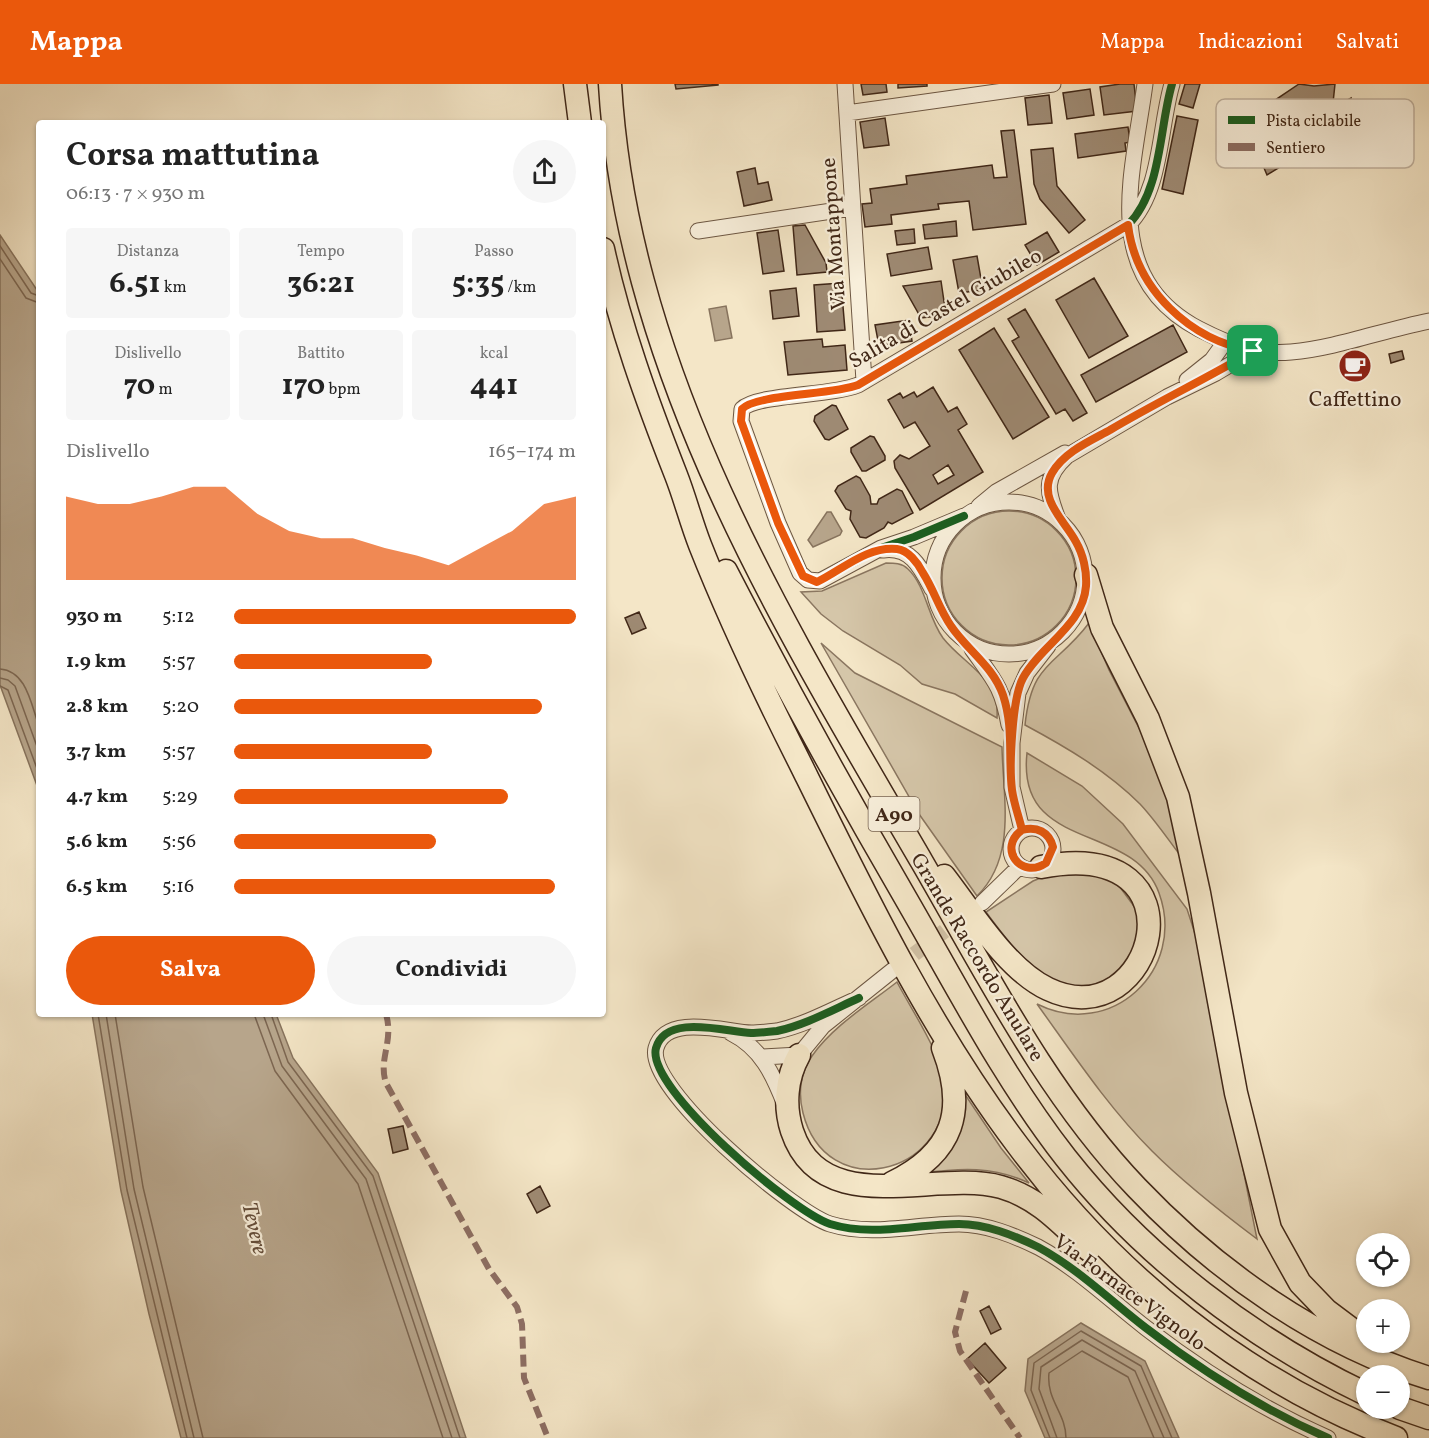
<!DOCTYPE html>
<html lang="it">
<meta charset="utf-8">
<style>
body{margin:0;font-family:Vollkorn,serif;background:#f6f6f6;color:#222;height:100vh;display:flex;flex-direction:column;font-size:22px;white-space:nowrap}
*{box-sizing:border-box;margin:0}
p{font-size:20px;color:#767676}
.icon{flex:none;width:33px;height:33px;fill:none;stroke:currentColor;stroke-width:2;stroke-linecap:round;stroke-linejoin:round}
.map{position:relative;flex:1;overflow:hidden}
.details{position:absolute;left:36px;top:36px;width:570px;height:897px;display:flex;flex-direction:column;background:#fff;border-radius:6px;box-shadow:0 2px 4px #0004}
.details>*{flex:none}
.controls{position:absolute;left:1356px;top:1149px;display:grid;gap:12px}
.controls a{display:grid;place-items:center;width:54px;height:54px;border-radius:50%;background:#fff;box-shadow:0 2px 4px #0004;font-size:30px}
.pin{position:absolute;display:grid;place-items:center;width:51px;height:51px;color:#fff;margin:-26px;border-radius:12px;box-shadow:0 3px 9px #0006}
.round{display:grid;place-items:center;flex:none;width:63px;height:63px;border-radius:32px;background:#f6f6f6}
.headline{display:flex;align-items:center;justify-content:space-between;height:102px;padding:0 30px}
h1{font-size:33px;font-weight:700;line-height:45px}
.stats{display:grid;grid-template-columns:repeat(3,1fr);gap:9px;height:102px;padding:6px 30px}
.stats div{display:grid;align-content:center;border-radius:6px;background:#f6f6f6;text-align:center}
.stats b{font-size:30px;font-weight:700}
.stats small{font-size:16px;font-weight:400}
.stats p{font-size:16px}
.chart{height:168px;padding:12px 30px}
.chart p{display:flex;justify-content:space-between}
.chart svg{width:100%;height:108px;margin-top:6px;fill:#ea580c;opacity:.7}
.primary-button{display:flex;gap:12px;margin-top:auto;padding:12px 30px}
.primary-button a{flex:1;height:69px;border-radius:36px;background:#ea580c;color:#fff;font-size:24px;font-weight:700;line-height:69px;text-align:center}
.primary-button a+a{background:#f6f6f6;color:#222}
ul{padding:0 30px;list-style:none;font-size:20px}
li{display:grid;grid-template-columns:96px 72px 1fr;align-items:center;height:45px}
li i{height:15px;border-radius:8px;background:#ea580c}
header{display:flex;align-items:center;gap:36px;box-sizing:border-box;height:84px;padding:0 30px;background:#ea580c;color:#fff}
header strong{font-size:28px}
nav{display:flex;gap:33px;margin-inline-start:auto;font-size:21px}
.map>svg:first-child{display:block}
.green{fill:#d5c6a9;stroke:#8a7660;stroke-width:1.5}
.water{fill:#b7a58b;stroke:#87735d;stroke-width:1.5}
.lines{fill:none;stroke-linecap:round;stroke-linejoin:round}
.shore{stroke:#7c6651;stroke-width:1.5}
.building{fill:#9e8a73;stroke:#402717;stroke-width:1.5;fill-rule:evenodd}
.minor-tunnel{stroke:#d0c0a4;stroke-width:15;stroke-dasharray:15 8;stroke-linecap:butt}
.minor-casing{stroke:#6d5743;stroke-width:17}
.highway-casing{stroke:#402717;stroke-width:25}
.minor{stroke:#f8efdb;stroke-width:15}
.highway{stroke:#f4e6c7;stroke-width:22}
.quiet{stroke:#8d6e63;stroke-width:6;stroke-dasharray:12 6;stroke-linecap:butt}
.cycleway-casing{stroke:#f8efdb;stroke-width:11}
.cycleway{stroke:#1b5e20;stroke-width:8}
.route-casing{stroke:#fff;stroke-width:12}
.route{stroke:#ea580c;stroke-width:8}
.labels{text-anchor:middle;stroke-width:4.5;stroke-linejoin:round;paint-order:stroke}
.shield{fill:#f8efdb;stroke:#776352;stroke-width:1.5}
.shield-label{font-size:20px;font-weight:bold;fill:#402717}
.street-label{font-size:21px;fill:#402717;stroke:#f8efdb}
.poi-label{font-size:21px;fill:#402717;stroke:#f8efdb}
.water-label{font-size:22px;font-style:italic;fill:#644d3a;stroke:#f8efdb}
.key{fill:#f8efdb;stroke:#c1b3a0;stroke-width:1.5}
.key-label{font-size:16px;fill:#402717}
</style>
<header>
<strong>Mappa</strong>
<nav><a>Mappa</a><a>Indicazioni</a><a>Salvati</a></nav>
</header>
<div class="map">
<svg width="1429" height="1354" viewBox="0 0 1429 1354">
<rect width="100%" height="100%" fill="#f4e6c7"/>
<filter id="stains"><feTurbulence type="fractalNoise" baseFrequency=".00333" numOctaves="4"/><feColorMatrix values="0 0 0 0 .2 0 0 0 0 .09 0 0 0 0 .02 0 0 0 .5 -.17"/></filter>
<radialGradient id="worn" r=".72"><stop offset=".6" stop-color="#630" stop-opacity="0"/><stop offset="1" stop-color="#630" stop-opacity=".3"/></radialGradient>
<path class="green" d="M942 494a67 67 0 1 1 134 0a67 67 0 1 1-134 0Z
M886,479c8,0 16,0 22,6 18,17 20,49 35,69 22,28 57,39 54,80l-42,-24 -33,-10 -22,-19 -57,-34 -22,-17 -20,-22 21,-1z
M1089,539l20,47 49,95 25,94c-14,-18 -27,-38 -43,-55 -33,-33 -74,-57 -115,-79 7,-65 31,-58 64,-102z
M821,559l34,30 147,74c1,51 15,110 -25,149l-58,-82z
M1027,669l55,33 41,38 64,85 11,34 59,296c-36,-27 -73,-56 -105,-88 -44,-44 -79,-97 -115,-147 74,37 150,-34 122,-111 -26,-72 -143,-40 -132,-140z
M1058,787l53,4 28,38 -5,45c-9,8 -22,22 -33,25 -53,16 -87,-34 -115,-71l47,-31z
M897,898c15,29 47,75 48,107 3,87 -119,115 -142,24 -5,-19 -3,-40 9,-57 21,-30 57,-52 85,-74z
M962,1006l39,58 28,35c-36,-17 -68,-15 -107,-10z"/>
<path class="water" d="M0,151l39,58v498l-39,-106z
M726,222l6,32 -17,3 -6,-32z
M827,428h4l11,19 -2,4 -27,12 -5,-7z
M92,930h184l17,44 85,115 88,265h-285l-32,-124 -28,-123z
M1081,1239l64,38 34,77h-134l-20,-47 3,-32z"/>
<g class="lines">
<path class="shore" d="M0,162l31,47 8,3
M0,175l26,39 13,5
M0,585c27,2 31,36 39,57
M0,594l8,2 7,6 24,66
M0,602l8,4 31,84
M98,930l29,176 60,248
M106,930l28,175 60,249
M115,930l28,173 60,251
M254,930l21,57 83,113 85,254
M263,930l19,52 84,113 86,259
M271,930l17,48 85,114 87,262
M1050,1354l-19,-48 3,-27 47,-32 60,35 31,72
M1057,1354l-18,-49 2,-22 41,-27 53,31 29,67
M1066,1354c0,-25 -20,-38 -17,-65l33,-22 46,26 26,61"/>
</g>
<path class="building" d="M675,0h43v1l-42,4z
M861,0h25l1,8 -24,3z
M898,0h29v2l-29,2z
M1120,0h14l3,27 -33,4 -4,-28z
M1185,0h15l-7,24 -14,-4z
M1299,0l15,2 21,-2 -2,19 3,3 15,-8 -1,10 7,-8 11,13 -101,62 -23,-54z
M1090,5l4,26 -27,4 -4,-26z
M1049,11l3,28 -24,2 -3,-27z
M1177,32l21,4 -15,74 -21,-5z
M885,34l4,27 -25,3 -4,-26z
M1128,43l2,15 -5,1 1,8 -48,7 -3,-24z
M1014,46l12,94 -53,6 -4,-29 -31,3 1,5 -48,6 1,9 -27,3 -3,-23 10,-1 -2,-14 37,-5 -1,-8 86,-11 2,13 13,-1 -6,-46z
M1053,64l4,38 28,34 -16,13 -29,-34 -6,-15 -3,-34z
M755,84l3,16 10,-2 4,18 -28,6 -7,-34z
M956,137l1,15 -32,3 -2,-14z
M805,141l21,38 1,9 -30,3 -4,-49z
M914,145l1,14 -18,2 -2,-14z
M778,146l6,41 -21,3 -6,-41z
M1047,148l12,20 -22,13 -12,-20z
M928,163l4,22 -41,7 -4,-22z
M977,172l6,34 -24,3 -6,-33z
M1094,194l34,58 -39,22 -33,-58z
M941,197l5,34 -25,3 -18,-32z
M841,199l4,47 -28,2 -3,-47z
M796,204l3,28 -26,3 -3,-28z
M1025,225l62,104 -14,8 -8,-12 -9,5 -44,-73 7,-4 -11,-18z
M909,236l3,21 -33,5 -4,-21z
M1173,241l14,27 -91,50 -15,-27z
M994,244l55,89 -36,22 -54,-89z
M822,255l1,8 22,-2 2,25 -59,5 -4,-33z
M1402,267l2,8 -13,4 -2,-9z
M1359,275l3,11 -15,4 -3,-11z
M933,303l15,25 9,-5 10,17 -9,6 25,42 -63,38 -25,-42 -1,-7 6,-6 9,4 21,-13 -15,-24 -11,6 -16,-28 12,-7 3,5 11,-6 3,5zM948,381l6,10 -16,9 -5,-9z
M832,321l4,1 12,23 -19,11 -4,-1 -11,-18 1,-5z
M870,352l4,1 11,19v4l-19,11h-4l-11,-19v-4z
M856,392l4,2 10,18 1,8h6l2,-5 18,-10 5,2 11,22 -21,11 -4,-2 -4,6 -18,10 -6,-1 -10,-18 1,-8 -5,-2 -11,-18 3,-5z
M639,528l7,16 -14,6 -7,-16z
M403,1042l5,23 -15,4 -5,-24z
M540,1102l10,20 -13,7 -10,-19z
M989,1222l12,23 -10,5 -11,-23z
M985,1259l21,25 -17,15 -22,-24z"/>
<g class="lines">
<path class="minor-tunnel" d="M896,884l67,-51"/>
<defs>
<path id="minor" d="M845,0l19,297
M1145,0c-12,90 -46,192 54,245 31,16 57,26 92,23 46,-4 92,-22 138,-31
M847,29l206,-29
M698,147l154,-23
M1187,296l25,-20 13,-18
M933 494a76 76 0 1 1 152 0a76 76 0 1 1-152 0Z
M979,422l17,-14 69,-39
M964,432l-50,21 -33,11 -61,33 -12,-1 -8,-7 -22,-50 -37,-102 1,-12c15,-15 89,-13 116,-24l270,-160c34,-34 31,-97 44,-141
M1058,435c-11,-28 -15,-41 9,-63l100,-59 49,-24 37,-22
M883,466c28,-4 38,18 49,39
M972,565c22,31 30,37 37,76
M1011 765a21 21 0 1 1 42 0a21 21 0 1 1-42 0Z
M1022,746l-10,-43v-44l6,-50 9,-20 21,-27
M982,819l38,-37
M859,914c-27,12 -54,27 -82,33 -9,1 -18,2 -26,2 -25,-1 -85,-20 -95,15 -11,40 137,164 174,176 42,13 85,0 129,0 27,0 54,11 79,23 39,21 73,54 108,81 56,43 118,82 182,110
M731,949c30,15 42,41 54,72
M763,973l36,-2 24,-29 70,-56"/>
<path id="highway" d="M575,0l5,39
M610,0c17,288 171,536 312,778 65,112 125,232 215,326 79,83 182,156 292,190
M603,165c17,78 44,152 73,226 9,23 15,47 24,70 30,76 65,149 102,222 64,130 129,264 217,380 96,128 226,234 377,291
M726,487c58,112 119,223 183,333 49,85 96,176 157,254 78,99 187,182 300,236
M1086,491l16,53 46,91 30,78 21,96 37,200 34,136 30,54 26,27 40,30
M944,792c28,36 63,94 104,113 107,51 162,-155 -7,-122
M799,971c-13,23 -15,51 -7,76 30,90 142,38 209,56 38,11 60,37 88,63
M892,1099c62,-30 75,-73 51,-135
M1400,1324l29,10"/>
</defs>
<use href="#minor" class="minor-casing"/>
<use href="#highway" class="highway-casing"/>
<use href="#minor" class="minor"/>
<use href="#highway" class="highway"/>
<path class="quiet" d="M386,930c8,28 -8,45 0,69l103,186 28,38 5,17 2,54 24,60
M966,1207l-11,41 5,19 60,87"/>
<defs>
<path id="cycleway" d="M964,432l-50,21 -33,11 -61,33 -12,-1 -8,-7 -22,-50 -37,-102 1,-12c15,-15 89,-13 116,-24l270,-160c34,-34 31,-97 44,-141
M859,914c-27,12 -54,27 -82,33 -9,1 -18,2 -26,2 -25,-1 -85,-20 -95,15 -11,40 137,164 174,176 42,13 85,0 129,0 27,0 54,11 79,23 39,21 73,54 108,81 56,43 118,82 182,110"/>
</defs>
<use href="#cycleway" class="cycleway-casing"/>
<use href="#cycleway" class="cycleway"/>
</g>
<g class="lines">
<defs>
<path id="route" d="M1253,267c-63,-11 -117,-61 -125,-126l-270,160c-26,10 -102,9 -116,24l-1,12 37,102 25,53 14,6c25,-12 50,-36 80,-33 11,1 21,14 26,24 11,17 16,36 28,53 16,24 42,40 52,69 11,33 5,62 9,95 2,14 7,27 10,40 -25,18 -1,50 24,33l7,-16c-4,-15 -16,-21 -31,-17 -3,-13 -8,-26 -10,-40 -3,-23 0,-92 11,-112 18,-33 60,-52 63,-92 1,-15 -3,-32 -10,-44 -10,-20 -39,-43 -24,-69 12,-21 38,-32 58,-43 47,-28 96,-51 143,-79"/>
</defs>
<use href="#route" class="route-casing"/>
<use href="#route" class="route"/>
</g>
<defs>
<symbol id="cafe-disc" viewBox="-11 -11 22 22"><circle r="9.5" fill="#8f2418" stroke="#f8efdb"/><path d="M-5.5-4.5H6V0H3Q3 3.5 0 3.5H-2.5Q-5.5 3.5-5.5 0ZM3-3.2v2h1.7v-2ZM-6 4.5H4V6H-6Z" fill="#fff"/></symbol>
</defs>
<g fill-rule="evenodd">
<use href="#cafe-disc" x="1336" y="263" width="38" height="38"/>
</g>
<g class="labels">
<rect class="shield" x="868.5" y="713" width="51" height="34" rx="4.5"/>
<g class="shield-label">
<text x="894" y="737">A90</text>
</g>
<g class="street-label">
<text transform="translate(833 150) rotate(-94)" y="7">Via Montappone</text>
<text transform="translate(945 224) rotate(-30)" y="7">Salita di Castel Giubileo</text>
<text transform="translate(978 873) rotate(59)" y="7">Grande Raccordo Anulare</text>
<text transform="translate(1130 1208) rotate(36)" y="7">Via Fornace Vignolo</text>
</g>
<g class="poi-label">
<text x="1355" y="322">Caffettino</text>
</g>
<g class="water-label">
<text transform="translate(256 1144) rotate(77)" y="8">Tevere</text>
</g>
</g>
<rect x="1216" y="15" width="198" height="69" rx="9" class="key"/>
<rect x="1228" y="32" width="27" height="8" fill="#1b5e20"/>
<rect x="1228" y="59" width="27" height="8" fill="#8d6e63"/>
<g class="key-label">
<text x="1266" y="42">Pista ciclabile</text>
<text x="1266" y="69">Sentiero</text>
</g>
<rect width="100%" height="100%" filter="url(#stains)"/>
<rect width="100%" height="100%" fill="url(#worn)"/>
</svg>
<div class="controls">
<a><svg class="icon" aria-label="locate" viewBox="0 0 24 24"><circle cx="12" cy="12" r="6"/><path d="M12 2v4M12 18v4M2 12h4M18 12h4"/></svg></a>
<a>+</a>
<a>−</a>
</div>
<div class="pin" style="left:1253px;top:267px;background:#1e9e55"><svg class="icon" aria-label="arrive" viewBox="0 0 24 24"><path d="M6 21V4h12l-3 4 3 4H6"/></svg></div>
<section class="details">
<div class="headline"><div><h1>Corsa mattutina</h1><p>06:13 · 7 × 930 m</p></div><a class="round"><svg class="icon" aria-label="share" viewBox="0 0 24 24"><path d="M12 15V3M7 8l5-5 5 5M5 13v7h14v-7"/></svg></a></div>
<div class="stats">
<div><p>Distanza</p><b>6.51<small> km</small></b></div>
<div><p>Tempo</p><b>36:21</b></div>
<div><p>Passo</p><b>5:35<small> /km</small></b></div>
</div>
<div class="stats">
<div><p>Dislivello</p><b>70<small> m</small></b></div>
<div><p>Battito</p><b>170<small> bpm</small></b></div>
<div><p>kcal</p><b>441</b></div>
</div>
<div class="chart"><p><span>Dislivello</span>165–174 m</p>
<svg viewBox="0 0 160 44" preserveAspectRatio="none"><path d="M0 44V10L10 13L20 13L30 10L40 6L50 6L60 17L70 24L80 27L90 27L100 31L110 34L120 38L130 31L140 24L150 13L160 10V44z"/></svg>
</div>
<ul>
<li><b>930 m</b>5:12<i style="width:100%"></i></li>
<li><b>1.9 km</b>5:57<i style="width:58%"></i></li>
<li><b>2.8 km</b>5:20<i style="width:90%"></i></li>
<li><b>3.7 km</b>5:57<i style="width:58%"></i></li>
<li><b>4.7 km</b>5:29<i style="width:80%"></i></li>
<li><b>5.6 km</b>5:56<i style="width:59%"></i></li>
<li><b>6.5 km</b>5:16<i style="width:94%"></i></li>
</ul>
<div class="primary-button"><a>Salva</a><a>Condividi</a></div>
</section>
</div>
